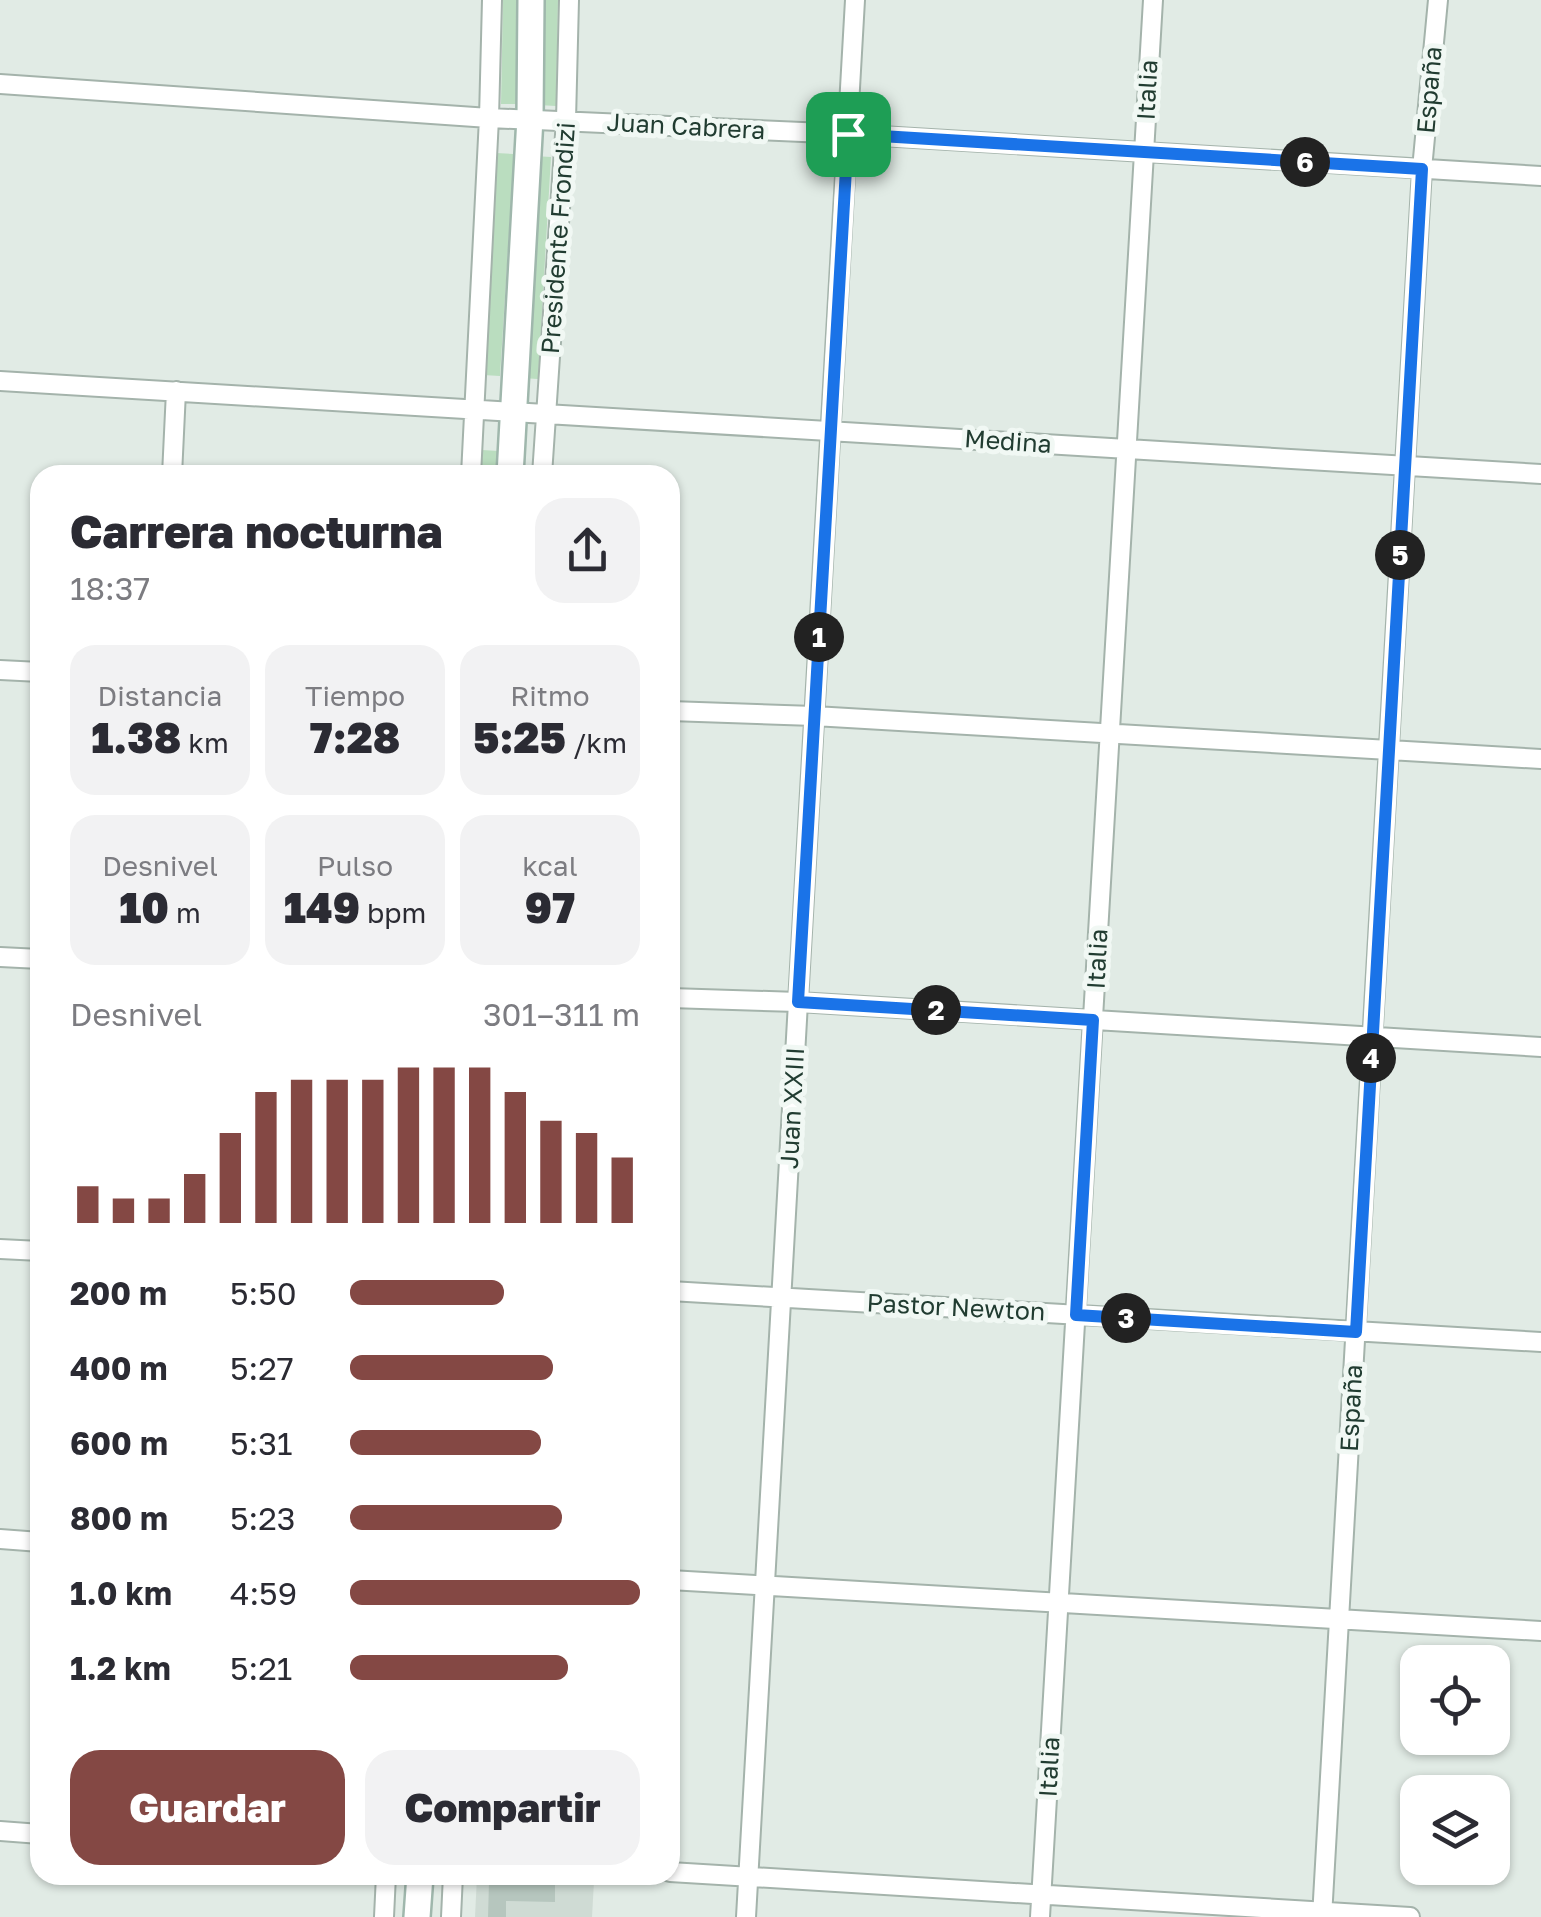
<!DOCTYPE html>
<html lang="es">
<meta charset="utf-8">
<style>
body{margin:0;font-family:"Golos Text",sans-serif;background:#f2f2f3;color:#2b2b33;height:100vh;display:flex;flex-direction:column;font-size:38px;white-space:nowrap}
*{box-sizing:border-box;margin:0}
p{font-size:32px;color:#7c7c81}
.icon{flex:none;width:55px;height:55px;fill:none;stroke:currentColor;stroke-width:2;stroke-linecap:round;stroke-linejoin:round}
.map{position:relative;flex:1;overflow:hidden}
.panel{position:absolute;left:30px;top:465px;width:650px;height:1420px;display:flex;flex-direction:column;background:#fff;border-radius:30px;box-shadow:0 2px 8px #0004}
.panel>*{flex:none}
.tools{position:absolute;left:1400px;top:1645px;display:grid;gap:20px}
.tools a{display:grid;place-items:center;width:110px;height:110px;border-radius:20px;background:#fff;box-shadow:0 2px 8px #0004;font-size:50px}
.pin{position:absolute;display:grid;place-items:center;width:85px;height:85px;color:#fff;margin:-42px;border-radius:20px;box-shadow:0 5px 15px #0006}
.km{position:absolute;width:50px;height:50px;margin:-25px;border-radius:50%;background:#222;color:#fff;font-size:28px;line-height:50px;text-align:center}
.round{display:grid;place-items:center;flex:none;width:105px;height:105px;border-radius:30px;background:#f2f2f3}
.overview{display:flex;align-items:center;justify-content:space-between;height:170px;padding:0 40px}
h1{font-size:45px;font-weight:800;line-height:75px}
.metrics{display:grid;grid-template-columns:repeat(3,1fr);gap:15px;height:170px;padding:10px 40px}
.metrics div{display:grid;align-content:center;border-radius:25px;background:#f2f2f3;text-align:center}
.metrics b{font-size:42px;font-weight:800}
.metrics small{font-size:28px;font-weight:400}
.metrics p{font-size:28px}
.chart{height:280px;padding:20px 40px}
.chart p{display:flex;justify-content:space-between}
.chart svg{width:100%;height:180px;margin-top:10px;stroke:#844844;stroke-width:6}
.button{display:flex;gap:20px;margin-top:auto;padding:20px 40px}
.button a{flex:1;height:115px;border-radius:30px;background:#844844;color:#fff;font-size:40px;font-weight:800;line-height:115px;text-align:center}
.button a+a{background:#f2f2f3;color:#2b2b33}
ul{padding:0 40px;list-style:none;font-size:32px}
li{display:grid;grid-template-columns:160px 120px 1fr;align-items:center;height:75px}
li i{height:25px;border-radius:12px;background:#844844}
.map>svg:first-child{display:block}
.built{fill:#cfdbd4}
.green{fill:#baddbf}
.building{fill:#b6c6be}
.lines{fill:none;stroke-linecap:round;stroke-linejoin:round}
.street-casing{stroke:#a4b3ab;stroke-width:22}
.secondary-casing{stroke:#9fb7ac;stroke-width:30}
.street{stroke:#fff;stroke-width:18}
.secondary{stroke:#fff;stroke-width:25}
.route-casing{stroke:#fff;stroke-width:20}
.route{stroke:#1a73e8;stroke-width:12}
.labels{text-anchor:middle;stroke-width:10;stroke-linejoin:round;paint-order:stroke}
.street-label{font-size:25px;fill:#213c31;stroke:#f1f8f4}
</style>
<div class="map">
<svg width="1541" height="1917" viewBox="0 0 1541 1917">
<rect width="100%" height="100%" fill="#e1ebe5"/>
<path class="built" d="M477,1876l117,5 -2,36h-117z"/>
<path class="green" d="M503,0h17l-2,104h-17z
M540,0h18l-2,106 -18,-1z
M496,153l18,1 -14,222 -17,-1z
M534,156l17,1 -13,222 -17,-1z
M482,450l17,1 -1,24h-17z"/>
<path class="building" d="M489,1882l66,2v18l-49,-1v16h-18z"/>
<g class="lines">
<defs>
<path id="street" d="M0,84l489,34 359,16 693,42
M0,381l1541,93
M172,475l4,-84
M471,475l18,-357 3,-118
M542,475l24,-355 3,-120
M0,670l40,2
M670,711l144,5 727,43
M0,957l40,2
M670,998l128,4 743,45
M0,1249l40,2
M670,1291l871,51
M0,1539l40,3
M670,1580l871,51
M0,1831l40,3
M670,1872l740,45
M384,1917l2,-42
M451,1917l2,-42
M746,1917l109,-1917
M1040,1917l113,-1917
M1322,1917l100,-1748 16,-169"/>
<path id="secondary" d="M510,475l20,-357 1,-118
M417,1917l3,-42"/>
</defs>
<use href="#street" class="street-casing"/>
<use href="#secondary" class="secondary-casing"/>
<use href="#street" class="street"/>
<use href="#secondary" class="secondary"/>
</g>
<g class="lines">
<defs>
<path id="route" d="M848,134l574,35 -66,1163 -280,-17 17,-295 -295,-18z"/>
</defs>
<use href="#route" class="route-casing"/>
<use href="#route" class="route"/>
</g>
<g class="labels">
<g class="street-label">
<text transform="translate(1147 90) rotate(-87)" y="9">Italia</text>
<text transform="translate(1429 90) rotate(-85)" y="9">España</text>
<text transform="translate(686 126) rotate(3)" y="9">Juan Cabrera</text>
<text transform="translate(558 238) rotate(-86)" y="9">Presidente Frondizi</text>
<text transform="translate(1008 441) rotate(4)" y="9">Medina</text>
<text transform="translate(1097 959) rotate(-87)" y="9">Italia</text>
<text transform="translate(792 1108) rotate(-87)" y="9">Juan XXIII</text>
<text transform="translate(956 1307) rotate(3)" y="9">Pastor Newton</text>
<text transform="translate(1351 1408) rotate(-87)" y="9">España</text>
<text transform="translate(1049 1767) rotate(-87)" y="9">Italia</text>
</g>
</g>
</svg>
<div class="tools">
<a><svg class="icon" aria-label="locate" viewBox="0 0 24 24"><circle cx="12" cy="12" r="6"/><path d="M12 2v4M12 18v4M2 12h4M18 12h4"/></svg></a>
<a><svg class="icon" aria-label="layers" viewBox="0 0 24 24"><path d="M12 4l9 5-9 5-9-5zM3 14l9 5 9-5"/></svg></a>
</div>
<div class="pin" style="left:848px;top:134px;background:#1e9e55"><svg class="icon" aria-label="arrive" viewBox="0 0 24 24"><path d="M6 21V4h12l-3 4 3 4H6"/></svg></div>
<b class="km" style="left:819px;top:637px">1</b>
<b class="km" style="left:936px;top:1010px">2</b>
<b class="km" style="left:1126px;top:1318px">3</b>
<b class="km" style="left:1371px;top:1058px">4</b>
<b class="km" style="left:1400px;top:555px">5</b>
<b class="km" style="left:1305px;top:162px">6</b>
<section class="panel">
<div class="overview"><div><h1>Carrera nocturna</h1><p>18:37</p></div><a class="round"><svg class="icon" aria-label="share" viewBox="0 0 24 24"><path d="M12 15V3M7 8l5-5 5 5M5 13v7h14v-7"/></svg></a></div>
<div class="metrics">
<div><p>Distancia</p><b>1.38<small> km</small></b></div>
<div><p>Tiempo</p><b>7:28</b></div>
<div><p>Ritmo</p><b>5:25<small> /km</small></b></div>
</div>
<div class="metrics">
<div><p>Desnivel</p><b>10<small> m</small></b></div>
<div><p>Pulso</p><b>149<small> bpm</small></b></div>
<div><p>kcal</p><b>97</b></div>
</div>
<div class="chart"><p><span>Desnivel</span>301–311 m</p>
<svg viewBox="0 0 160 44" preserveAspectRatio="none"><path d="M5 44V35M15 44V38M25 44V38M35 44V32M45 44V22M55 44V12M65 44V9M75 44V9M85 44V9M95 44V6M105 44V6M115 44V6M125 44V12M135 44V19M145 44V22M155 44V28"/></svg>
</div>
<ul>
<li><b>200 m</b>5:50<i style="width:53%"></i></li>
<li><b>400 m</b>5:27<i style="width:70%"></i></li>
<li><b>600 m</b>5:31<i style="width:66%"></i></li>
<li><b>800 m</b>5:23<i style="width:73%"></i></li>
<li><b>1.0 km</b>4:59<i style="width:100%"></i></li>
<li><b>1.2 km</b>5:21<i style="width:75%"></i></li>
</ul>
<div class="button"><a>Guardar</a><a>Compartir</a></div>
</section>
</div>
